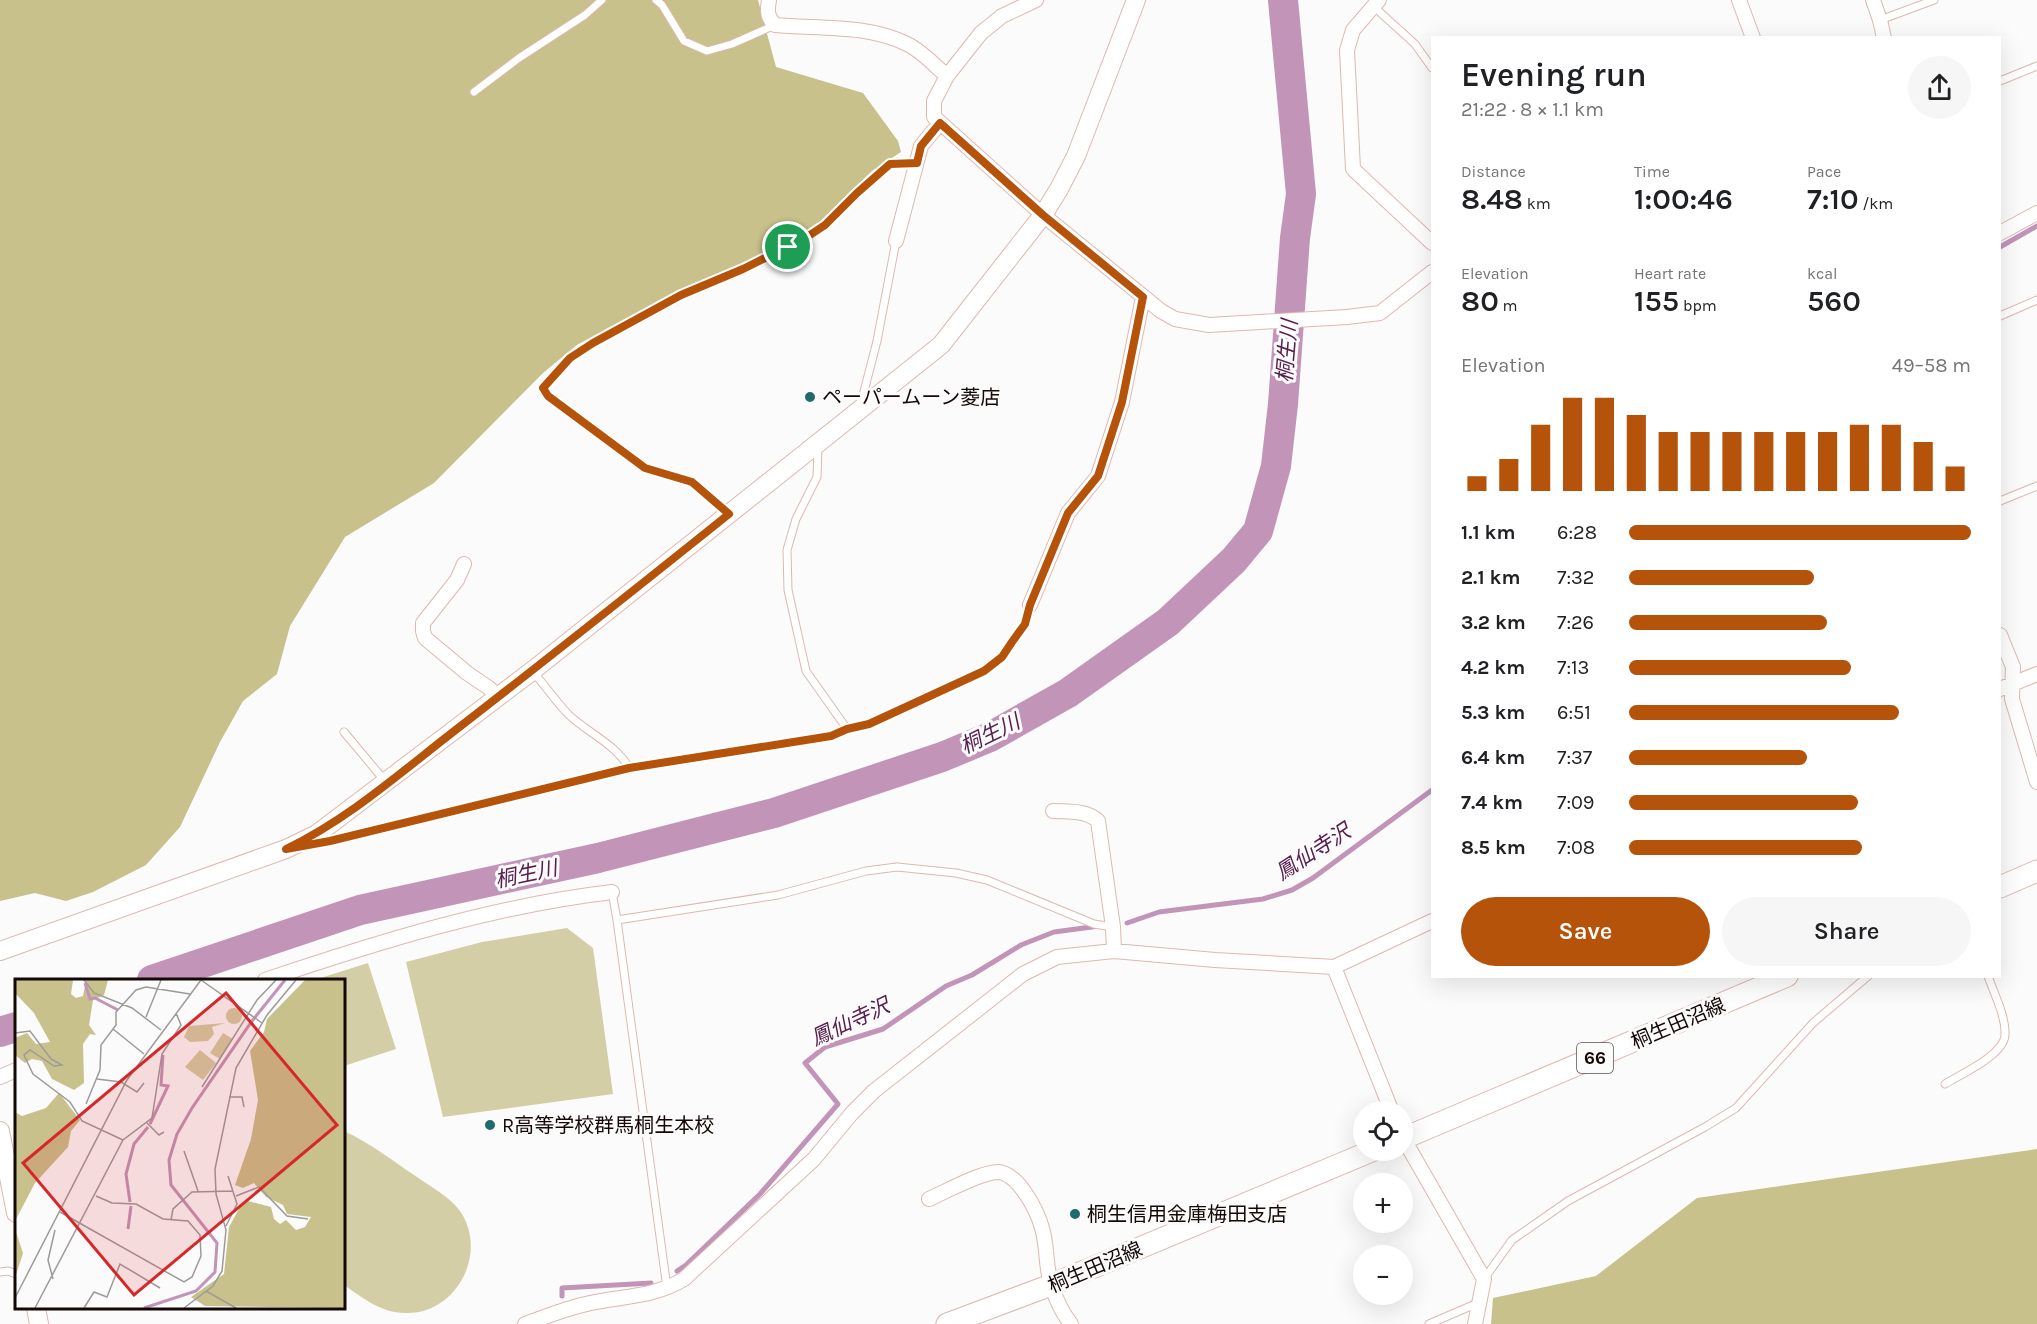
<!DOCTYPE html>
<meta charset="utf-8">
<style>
body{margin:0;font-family:Karla,"Noto Sans JP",sans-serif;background:#f6f6f6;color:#202124;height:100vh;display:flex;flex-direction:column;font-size:22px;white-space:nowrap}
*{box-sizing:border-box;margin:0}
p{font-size:20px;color:#757577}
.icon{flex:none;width:33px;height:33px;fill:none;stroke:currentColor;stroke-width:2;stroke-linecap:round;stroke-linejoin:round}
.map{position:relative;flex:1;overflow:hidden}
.side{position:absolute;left:1431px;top:36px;width:570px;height:942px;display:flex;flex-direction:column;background:#fff;border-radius:0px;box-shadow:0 6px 24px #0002}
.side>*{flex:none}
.buttons{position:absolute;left:1353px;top:1101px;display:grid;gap:12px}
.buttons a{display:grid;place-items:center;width:60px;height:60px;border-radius:50%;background:#fff;box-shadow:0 6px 24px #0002;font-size:30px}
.pin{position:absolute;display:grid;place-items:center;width:51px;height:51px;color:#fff;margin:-26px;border:3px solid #fff;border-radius:50%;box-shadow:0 2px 6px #0007}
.round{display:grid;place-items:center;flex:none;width:63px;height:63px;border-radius:32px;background:#f6f6f6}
.head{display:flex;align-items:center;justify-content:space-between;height:102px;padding:0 30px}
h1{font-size:33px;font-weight:600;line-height:45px}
.figures{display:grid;grid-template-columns:repeat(3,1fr);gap:9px;height:102px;padding:6px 30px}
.figures div{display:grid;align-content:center}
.figures b{font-size:30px;font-weight:600}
.figures small{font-size:16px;font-weight:400}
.figures p{font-size:16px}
.chart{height:168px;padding:12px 30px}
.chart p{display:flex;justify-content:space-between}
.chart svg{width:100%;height:108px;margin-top:6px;stroke:#b45309;stroke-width:6}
.cta{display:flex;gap:12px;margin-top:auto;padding:12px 30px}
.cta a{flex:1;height:69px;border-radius:36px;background:#b45309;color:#fff;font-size:24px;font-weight:600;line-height:69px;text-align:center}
.cta a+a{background:#f6f6f6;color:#202124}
ul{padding:0 30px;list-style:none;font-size:20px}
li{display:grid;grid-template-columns:96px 72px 1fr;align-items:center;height:45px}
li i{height:15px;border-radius:8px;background:#b45309}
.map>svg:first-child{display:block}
.green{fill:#d3cea5}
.forest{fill:#c8c18b}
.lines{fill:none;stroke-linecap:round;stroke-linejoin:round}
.stream{stroke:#c194b8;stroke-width:5}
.river{stroke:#c194b8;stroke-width:30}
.lane-casing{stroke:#dcb9af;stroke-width:9}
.street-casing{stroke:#dcb9af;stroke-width:16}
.secondary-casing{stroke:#dcb9af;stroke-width:20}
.primary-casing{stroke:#dcb9af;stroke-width:23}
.lane{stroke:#fff;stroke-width:7}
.street{stroke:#fff;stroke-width:14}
.secondary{stroke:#fff;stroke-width:18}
.primary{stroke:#fff;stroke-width:21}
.route-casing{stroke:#fff;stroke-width:12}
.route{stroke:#b45309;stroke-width:8}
.poi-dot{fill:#1f6b6d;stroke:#fbfbfb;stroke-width:2}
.labels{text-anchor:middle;stroke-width:6;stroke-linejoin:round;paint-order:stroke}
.shield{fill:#fbfbfb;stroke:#595150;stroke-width:1.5}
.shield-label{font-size:18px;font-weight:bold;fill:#130806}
.poi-label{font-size:20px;fill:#130806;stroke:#fbfbfb;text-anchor:start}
.street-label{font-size:20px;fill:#130806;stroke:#fbfbfb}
.water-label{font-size:21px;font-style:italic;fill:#57204e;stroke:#fbfbfb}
.inset-river{fill:none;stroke:#c194b8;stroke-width:3}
.inset-road{fill:none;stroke:#9e9a99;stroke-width:1.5}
.view{fill:#d62828;fill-opacity:0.15;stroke:#d62828;stroke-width:3}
.inset-edge{fill:none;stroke:#130806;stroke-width:3}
</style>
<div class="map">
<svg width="2037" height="1324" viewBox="0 0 2037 1324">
<rect width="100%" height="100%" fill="#fbfbfb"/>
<path class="green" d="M567,928l26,20 20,146 -170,23 -37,-155 76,-20z
M368,963l28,86 -52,17v-86h-30z
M344,1131c26,12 49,30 73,46 14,10 33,20 43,34 29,42 -4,104 -55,102 -24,0 -42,-15 -61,-28z"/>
<path class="forest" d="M0,0h758l18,67 87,26 35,48 3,11 -29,19 -52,51 -41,25 -102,44 -100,54 -34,28 -109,110 -89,54 -55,89 -13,48 -34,27 -23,41 -40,85 -34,38 -53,27 -27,9 -31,-8 -35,8z
M2037,1149v175h-546l2,-26 103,-22 101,-78z"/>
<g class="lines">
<path class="stream" d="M2000,247l37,-21
M1127,923l32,-11 104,-13 29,-9 21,-12 119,-88
M677,1271l9,-6 74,-71 78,-90 -33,-41 20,-16 58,-18 63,-43 26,-11 49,-30 33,-13 45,-6
M562,1296v-8l89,-5"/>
<path class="river" d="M152,980l208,-70 238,-52 176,-45 168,-56 48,-20 78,-44 100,-71 66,-62 24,-29 18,-65 7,-62 12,-166 6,-44 -18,-194
M0,1032l16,-5"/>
<defs>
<path id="lane" d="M656,0l6,5 22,36 23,10 25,-7 43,-19
M1373,6l42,38 17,24
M1880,20l54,-20
M2000,81l37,-15
M474,92l45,-34 66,-43 17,-15
M2000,316l37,-16
M861,403l16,-62 19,-100
M818,446l-1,31 -21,42 -9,31 1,40 18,81 41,58
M2000,501l37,-15
M727,512l-35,-30 -47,-14 -97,-72 -5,-8 27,-30 23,-15 88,-48 62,-26 64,-32 18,-12 32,-32 33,-29 26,-1
M532,671c13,14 24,31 37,44 19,18 48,30 60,53
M344,732l41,49
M312,845l317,-77 202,-32 16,-7 22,-4 115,-54 18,-14 10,-15 13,-18 5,-19
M612,892l5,28 50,368
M617,920l161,-25 88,-24 31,-4 59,6 31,7 107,44 19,3
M1945,1084c16,-10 59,-29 60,-49 1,-19 -11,-41 -17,-59
M0,1272l8,-1 8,3
M1484,1279l28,-39 56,-39 137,-74 31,-19 77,-85 55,-47
M1429,1324l49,-21"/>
<path id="street" d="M769,0c-2,11 -2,17 6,25 43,4 92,-1 132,19 15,7 28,22 40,32
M1036,0l-34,16 -21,17 -34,43 -13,25v16l109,98 118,96 14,8 34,6 138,-8 33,-4 52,-41
M1379,0l-26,30 -6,20 6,119 79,74
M1739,0l14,38
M1873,0l7,20 4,18
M2000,233l37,-20
M896,241l25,-95 19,-23
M464,564l-7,16 -34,43v8l2,7 42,35 22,15 9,9
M1030,605l38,-92 30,-37 24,-74 21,-105
M2000,635l13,32 -1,32 25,83
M2000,689l37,-15
M1053,811c15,1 33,-1 45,10l15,106 1,24
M1334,967l58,145
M265,980c113,-38 228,-74 347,-88
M0,1077l16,-7
M1402,1136l82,143 -9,45
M929,1199c16,-7 52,-27 69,-27 20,1 39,38 44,56 6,19 3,40 10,59 4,12 11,27 19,37
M525,1324c23,-8 46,-18 71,-22 31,-6 60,-6 88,-23l130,-120 38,-46 22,-22 149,-117 34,-17 57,-6 101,9 119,7 98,-46"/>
<path id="secondary" d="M0,951l286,-102 31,-15 215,-163 409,-326 102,-130 16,-26 17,-33 60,-156
M0,1131l16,82
M36,1308l3,16"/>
<path id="primary" d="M2000,887l37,-16
M1402,1139l385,-163
M947,1324l104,-39 323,-135"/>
</defs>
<use href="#lane" class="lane-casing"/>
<use href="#street" class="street-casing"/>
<use href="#secondary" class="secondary-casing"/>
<use href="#primary" class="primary-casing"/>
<use href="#lane" class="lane"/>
<use href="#street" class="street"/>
<use href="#secondary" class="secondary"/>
<use href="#primary" class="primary"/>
</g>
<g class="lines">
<defs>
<path id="route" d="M940,123l103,92 100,82 -21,105 -24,74 -30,37 -38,92 -5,19 -13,18 -10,15 -18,14 -115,53 -22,5 -16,7 -202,32 -299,73 -44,8c61,-29 114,-76 167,-117 93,-72 185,-145 276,-218l-37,-32 -47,-14 -97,-72 -5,-8 27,-30 23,-15 88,-48 62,-26 64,-32 18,-12 32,-32 33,-29 27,-1 4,-17z"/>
</defs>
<use href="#route" class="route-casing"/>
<use href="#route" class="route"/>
</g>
<g class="poi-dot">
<circle cx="810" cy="397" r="6"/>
<circle cx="490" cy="1125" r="6"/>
<circle cx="1075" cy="1214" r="6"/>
</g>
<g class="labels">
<rect class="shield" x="1577" y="1043" width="36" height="30" rx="4.5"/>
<g class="shield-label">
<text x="1595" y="1064">66</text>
</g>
<g class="poi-label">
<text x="822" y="404">ペーパームーン菱店</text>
<text x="502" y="1132">R高等学校群馬桐生本校</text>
<text x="1087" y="1221">桐生信用金庫梅田支店</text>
</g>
<g class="street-label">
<text transform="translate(1678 1023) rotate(-23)" y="7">桐生田沼線</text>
<text transform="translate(1095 1267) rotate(-23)" y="7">桐生田沼線</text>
</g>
<g class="water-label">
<text transform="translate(1287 351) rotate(-85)" y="7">桐生川</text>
<text transform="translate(990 734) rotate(-26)" y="7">桐生川</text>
<text transform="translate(1313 852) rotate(-33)" y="7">鳳仙寺沢</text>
<text transform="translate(526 874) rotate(-12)" y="7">桐生川</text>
<text transform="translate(850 1022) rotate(-25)" y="7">鳳仙寺沢</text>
</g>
</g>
<g transform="translate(15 979)">
<rect width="330" height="330" fill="#fbfbfb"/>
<path d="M211 37a8 8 0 1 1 16 0a8 8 0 1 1-16 0ZM210,44l-13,4 2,7 -6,7 -18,1 -6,-5 5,-11zM208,54l10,6 -13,20 -10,-6zM185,71l16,13 -13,17 -18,-13z" fill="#d3cea5"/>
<path d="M0,1h58l-2,14 5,4 7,-2 3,-16h22l-4,15 -11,5 -4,25 7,10 -6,-1 -7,10 1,39 -10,7 -22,-11 -10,-18 -10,-2 -7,4 -10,-8v-17l12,-5 9,11 14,-2 -16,-29 -19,-20zM290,1h40v328l-140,-2 -14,-9 33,-23 5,-47 11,-20 8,-6 23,6 3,12 6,5 6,-4 10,10 9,-3 6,-10 -24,-3 -4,-9 -17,-8 -12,-14 -11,5 -8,-3 16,-46 7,-39 -8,-49 14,-19 3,-13zM44,114l21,27 -9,11 -3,16 -33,36 -20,38v-109l7,4 24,-8zM0,250l8,24 -8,25z" fill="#c8c18b"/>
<path class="inset-river" d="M70,4l5,16 5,-1 23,12M135,145l18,-38 -7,-1 2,-30M115,223l-4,-28 8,-30 14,-17M113,250l3,-23M129,329l52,-17 19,-19 2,-29 -46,-58 -2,-25 8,-26 15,-26 60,-87 33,-41"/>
<path class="inset-road" d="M69,1l10,13 38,15 29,22M186,1l61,43M131,38l15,-37M98,50l31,25M0,54l15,-2 21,28 11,6 -8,1 -24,-16 -6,5 9,19 37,28 12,19 41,19M82,100l24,3 16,10 7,-9M187,108l55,-87 19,-20M214,118h13l2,10M71,125l14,-34 1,-25 15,-20v-13l20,-22 10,-3 44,7M132,144l12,12 5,-3M169,172l14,40M221,217l23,-9 28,29 21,3M45,233l124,70 8,-5 9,-21 -1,-21 -12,-14 -25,-2 -27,-15 -24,-1 -16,-7M156,241l2,-11 19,-17 41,-1M211,247l11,-22 -9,-28M38,300l-5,-19 7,-30M191,312l30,17M0,319l112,-218 74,-100M20,329l88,-168 29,-22 10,-64 19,-29 -5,-12M69,329l10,-16 13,5 13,-33 40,24M169,329l29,-22 9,-15 4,-41 -10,-36 -1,-25 21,-101 31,-53 29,-35"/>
<path class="view" d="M211,14l111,132 -203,170 -111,-132z"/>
<rect width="330" height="330" class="inset-edge"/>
</g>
</svg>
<div class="buttons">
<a><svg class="icon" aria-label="locate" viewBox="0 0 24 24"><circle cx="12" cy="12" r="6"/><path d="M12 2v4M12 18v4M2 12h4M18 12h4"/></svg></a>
<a>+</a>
<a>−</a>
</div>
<div class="pin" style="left:788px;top:247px;background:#1e9e55"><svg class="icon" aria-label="arrive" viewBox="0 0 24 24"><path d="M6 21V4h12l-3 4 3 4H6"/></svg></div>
<section class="side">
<div class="head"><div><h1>Evening run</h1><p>21:22 · 8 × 1.1 km</p></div><a class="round"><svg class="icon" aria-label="share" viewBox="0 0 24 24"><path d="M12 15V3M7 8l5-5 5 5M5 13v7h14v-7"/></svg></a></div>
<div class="figures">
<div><p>Distance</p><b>8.48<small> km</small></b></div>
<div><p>Time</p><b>1:00:46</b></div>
<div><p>Pace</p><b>7:10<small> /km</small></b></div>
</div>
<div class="figures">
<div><p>Elevation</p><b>80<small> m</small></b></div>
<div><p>Heart rate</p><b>155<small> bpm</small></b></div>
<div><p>kcal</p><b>560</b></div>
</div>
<div class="chart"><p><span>Elevation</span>49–58 m</p>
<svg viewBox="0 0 160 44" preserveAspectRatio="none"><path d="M5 44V38M15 44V31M25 44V17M35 44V6M45 44V6M55 44V13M65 44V20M75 44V20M85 44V20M95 44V20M105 44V20M115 44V20M125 44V17M135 44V17M145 44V24M155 44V34"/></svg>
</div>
<ul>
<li><b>1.1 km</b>6:28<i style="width:100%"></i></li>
<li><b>2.1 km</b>7:32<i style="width:54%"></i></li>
<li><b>3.2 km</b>7:26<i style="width:58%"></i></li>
<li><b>4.2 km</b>7:13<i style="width:65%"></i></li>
<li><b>5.3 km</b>6:51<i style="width:79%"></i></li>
<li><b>6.4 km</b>7:37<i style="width:52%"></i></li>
<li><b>7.4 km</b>7:09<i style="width:67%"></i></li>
<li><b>8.5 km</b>7:08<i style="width:68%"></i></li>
</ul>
<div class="cta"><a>Save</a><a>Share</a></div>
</section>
</div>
